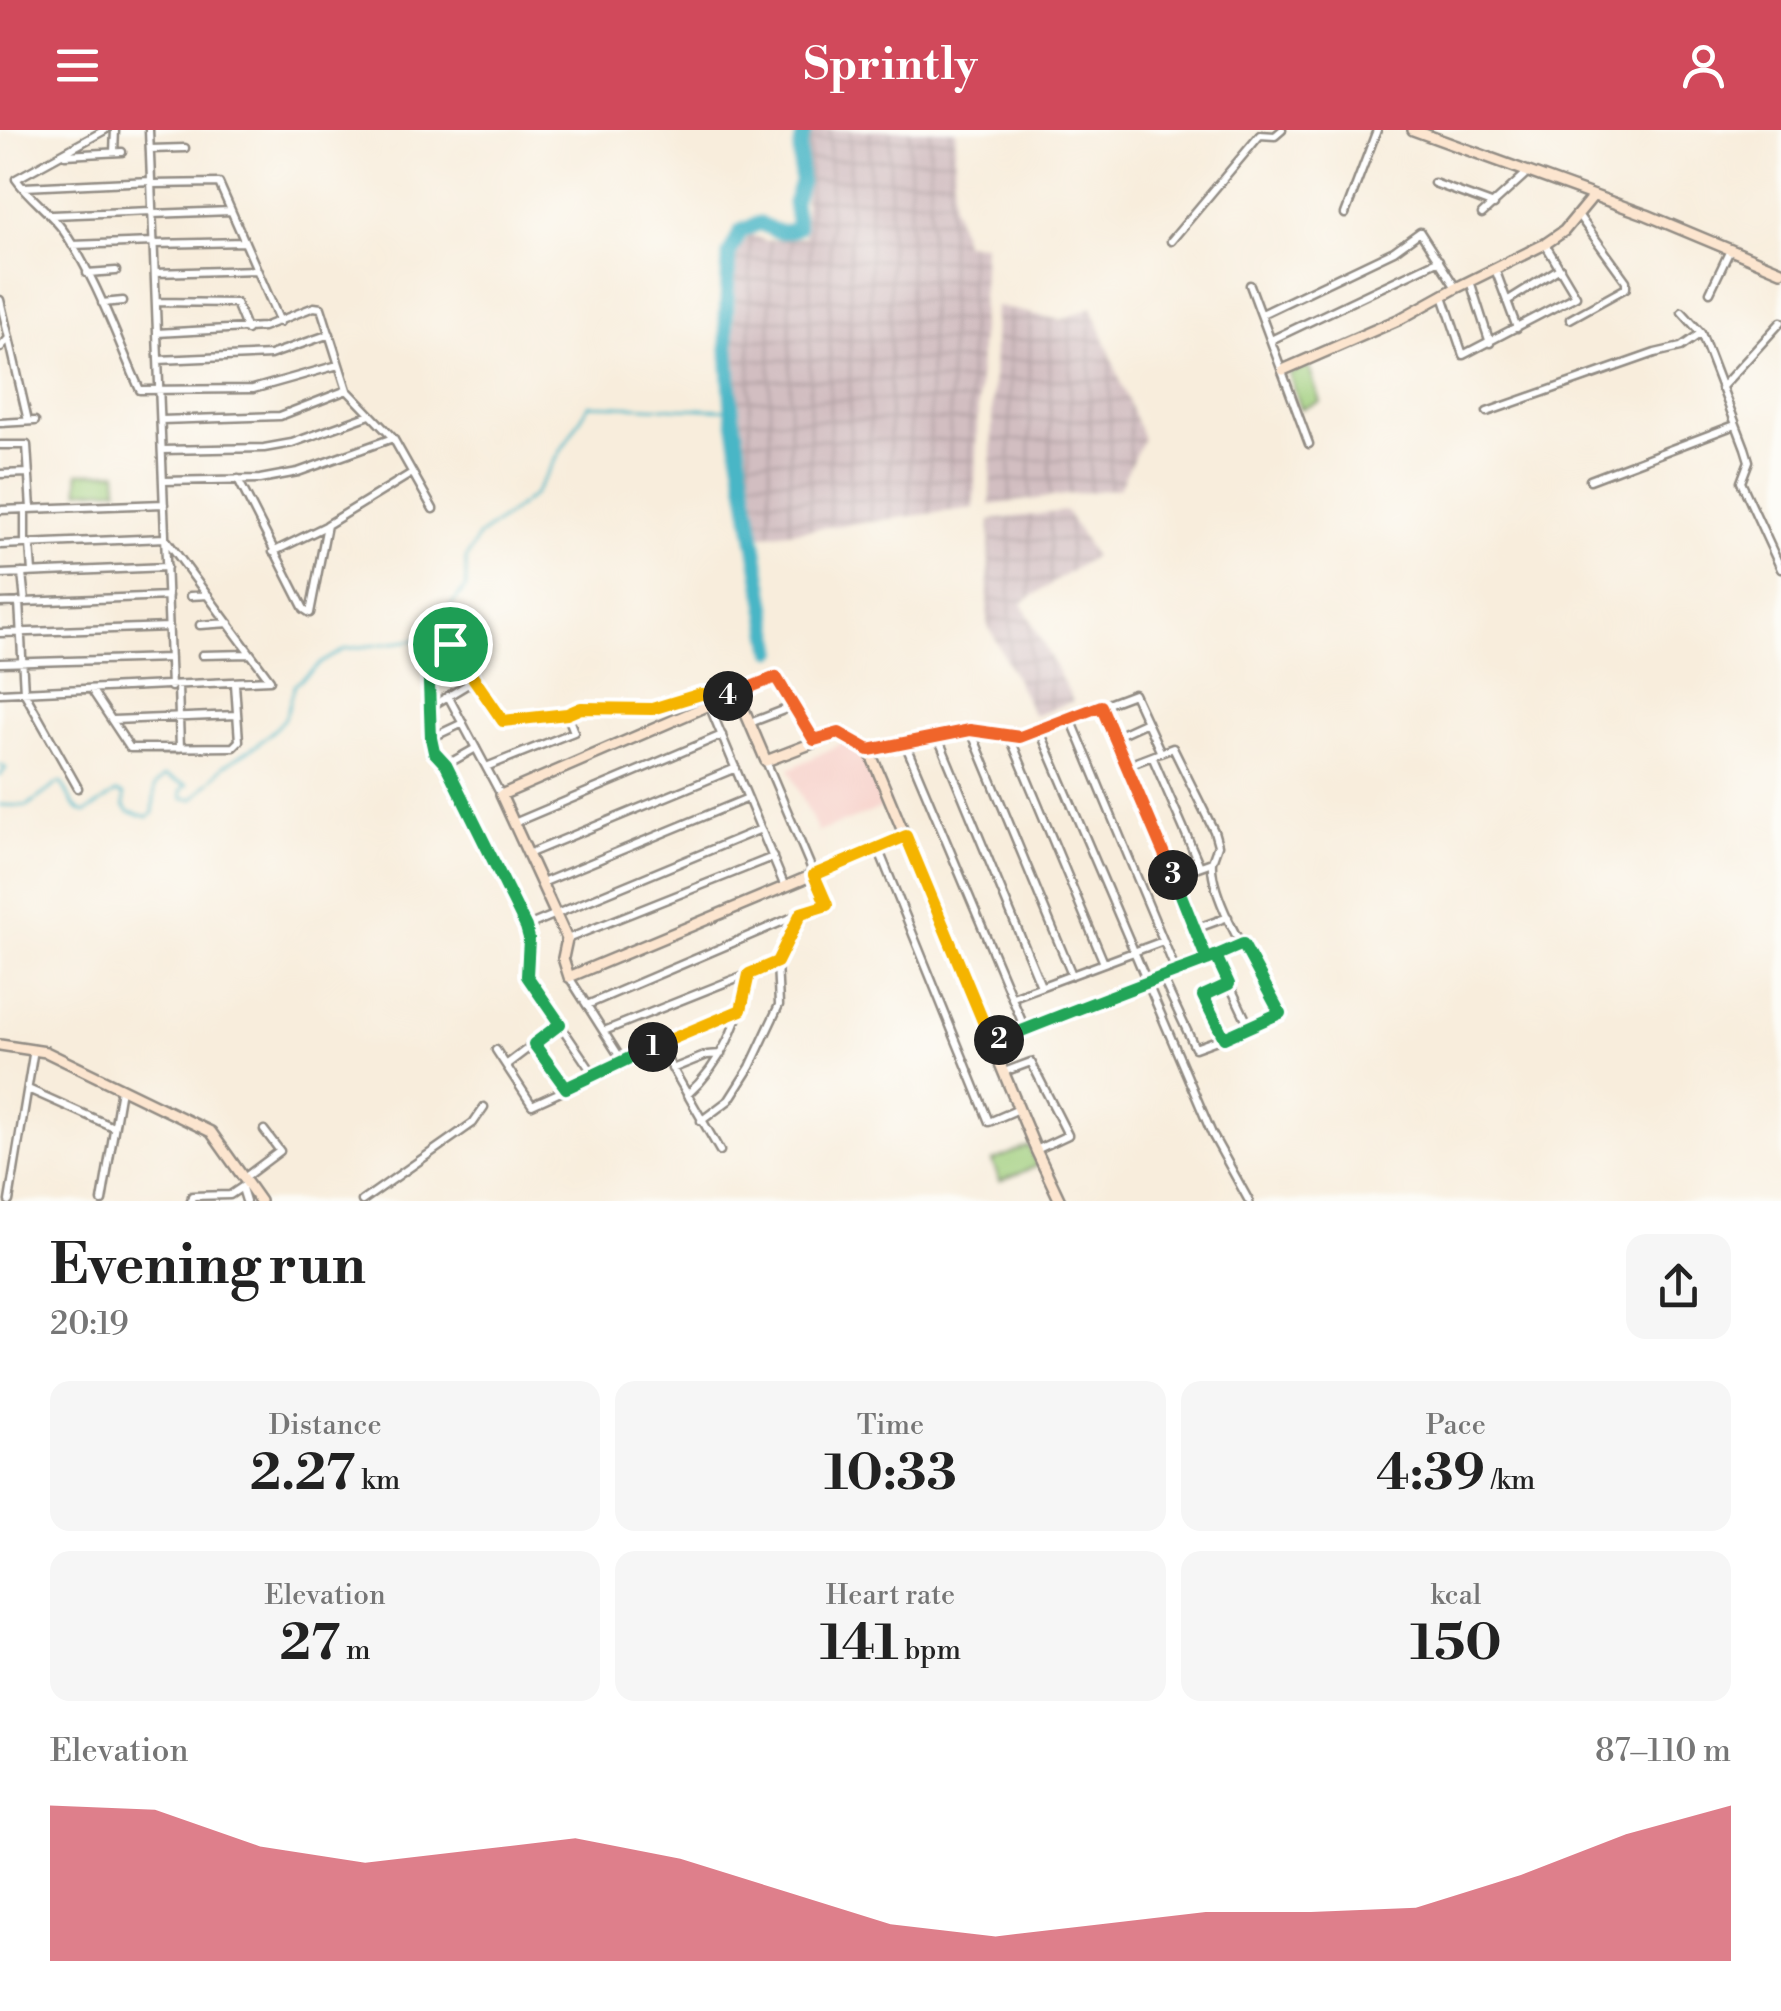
<!DOCTYPE html>
<meta charset="utf-8">
<style>
body{margin:0;font-family:"Libre Bodoni",serif;background:#f6f6f6;color:#222;height:100vh;display:flex;flex-direction:column;font-size:38px;white-space:nowrap}
*{box-sizing:border-box;margin:0}
p{font-size:32px;color:#767676}
.icon{flex:none;width:55px;height:55px;fill:none;stroke:currentColor;stroke-width:2;stroke-linecap:round;stroke-linejoin:round}
.map{position:relative;height:1071px;overflow:hidden}
.panel{display:flex;flex-direction:column;background:#fff;flex:1}
.panel>*{flex:none}
.pin{position:absolute;display:grid;place-items:center;width:85px;height:85px;color:#fff;margin:-42px;border:5px solid #fff;border-radius:50%;box-shadow:0 2px 10px #0007}
.km{position:absolute;width:50px;height:50px;margin:-25px;border-radius:50%;background:#222;color:#fff;font-size:28px;line-height:50px;text-align:center}
.round{display:grid;place-items:center;flex:none;width:105px;height:105px;border-radius:20px;background:#f6f6f6}
.overview{display:flex;align-items:center;justify-content:space-between;height:170px;padding:0 50px}
h1{font-size:55px;font-weight:700;line-height:75px}
.metrics{display:grid;grid-template-columns:repeat(3,1fr);gap:15px;height:170px;padding:10px 50px}
.metrics div{display:grid;align-content:center;border-radius:20px;background:#f6f6f6;text-align:center}
.metrics b{font-size:50px;font-weight:700}
.metrics small{font-size:28px;font-weight:400}
.metrics p{font-size:28px}
.chart{height:280px;padding:20px 50px}
.chart p{display:flex;justify-content:space-between}
.chart svg{width:100%;height:180px;margin-top:10px;fill:#d1495b;opacity:.7}
header{display:flex;justify-content:space-between;align-items:center;height:130px;padding:0 50px;background:#d1495b;color:#fff;font-size:45px;font-weight:700}
.map>svg:first-child{display:block}
.built{fill:#f7d0c9}
.industrial{fill:url(#industrial-grid)}
.pitch{fill:#9fcd7b;stroke:#657c53;stroke-width:2.5}
.lines{fill:none;stroke-linecap:round;stroke-linejoin:round}
.stream{stroke:#49b6c6;stroke-width:2.5}
.river{stroke:#49b6c6;stroke-width:15}
.street-casing{stroke:#928c84;stroke-width:11}
.secondary-casing{stroke:#928c84;stroke-width:14}
.street{stroke:#fff;stroke-width:6}
.secondary{stroke:#fce5cf;stroke-width:9}
.split-1-casing{stroke:#fff;stroke-width:20}
.split-2-casing{stroke:#fff;stroke-width:20}
.split-3-casing{stroke:#fff;stroke-width:20}
.split-4-casing{stroke:#fff;stroke-width:20}
.split-5-casing{stroke:#fff;stroke-width:20}
.split-1{stroke:#22a559;stroke-width:12}
.split-2{stroke:#f5b400;stroke-width:12}
.split-3{stroke:#22a559;stroke-width:12}
.split-4{stroke:#f0652b;stroke-width:12}
.split-5{stroke:#f5b400;stroke-width:12}
</style>
<header><svg class="icon" aria-label="menu" viewBox="0 0 24 24"><path d="M4 6h16M4 12h16M4 18h16"/></svg>Sprintly<svg class="icon" aria-label="person" viewBox="0 0 24 24"><circle cx="12" cy="8" r="4"/><path d="M4 21q1-7 8-7t8 7"/></svg></header>
<div class="map">
<svg width="1781" height="1071" viewBox="0 0 1781 1071">
<defs>
<pattern id="industrial-grid" width="8" height="8" patternUnits="userSpaceOnUse" patternTransform="scale(2.5)"><rect width="8" height="8" fill="#d2bec1"/><path d="M0 4h8M4 0v8" fill="none" stroke="#b4a3a6"/></pattern>
</defs>
<rect width="100%" height="100%" fill="#fdfcf7"/>
<filter id="ink" filterUnits="userSpaceOnUse"><feTurbulence type="fractalNoise" baseFrequency=".01" numOctaves="2"/><feDisplacementMap in="SourceGraphic" scale="20" xChannelSelector="R" yChannelSelector="G"/><feConvolveMatrix kernelMatrix="1 2 1 2 8 2 1 2 1" color-interpolation-filters="sRGB"/></filter>
<filter id="wash" filterUnits="userSpaceOnUse"><feTurbulence type="fractalNoise" baseFrequency=".0048" numOctaves="4" result="noise"/><feDisplacementMap in="SourceGraphic" scale="40" xChannelSelector="R" yChannelSelector="G"/><feGaussianBlur stdDeviation="2.25" result="paint"/><feColorMatrix in="noise" values="0 0 0 0 0 0 0 0 0 0 0 0 0 0 0 0 0 1.4 0 .05"/><feComposite in="paint" operator="in"/></filter>
<g filter="url(#wash)">
<rect width="100%" height="100%" fill="#f8eddc"/>
<path class="built" d="M847,611l22,16 21,48 -72,27 -29,-63z"/>
<path class="industrial" d="M811,0h145l-3,74 11,39 20,1 -10,264 -217,28 -25,-132 4,-150 14,-20 15,7 39,-4 2,-85z
M995,176l66,14 31,-13 51,132 -24,49 -129,17z
M1066,381l28,45 -72,47 51,98 -39,15 -47,-93 3,-103z"/>
<path class="pitch" d="M1309,237l11,35 -19,7 -12,-35z
M117,342l1,17 -39,2 -1,-18z
M1029,1016l8,20 -37,15 -8,-20z"/>
<g class="lines">
<path class="stream" d="M0,635l6,3 -6,8
M0,675l27,1 33,-24c11,11 8,25 25,31l32,-21 7,3v11l5,6 19,5 5,-4 2,-27 9,-10 23,9 -6,5 1,8 11,1 32,-34 32,-20 20,-18 8,-9 10,-33 26,-22 24,-14 70,-9 21,-16 30,-37v-28l12,-22 56,-42 55,-90 143,5"/>
<path class="river" d="M773,520l-41,-240 -6,-88 3,-68 12,-23 19,-8c14,8 23,13 38,4l-4,-24 7,-21 -1,-35 5,-17"/>
</g>
</g>
<g filter="url(#ink)">
<g class="lines">
<defs>
<path id="street" d="M105,0l-89,49c13,19 33,32 47,51 34,49 53,107 77,160l113,-1 85,-24
M149,0l22,557
M150,19l35,-1
M114,22l1,-22
M65,25l57,-3
M1434,53l60,22
M151,54l68,-1 61,139
M24,57l127,-6
M152,84l79,-3
M1345,84l32,-84
M1482,84l46,-42
M52,85l100,-4
M1171,111l89,-106 15,1 7,-6
M154,114l91,-2
M72,115l82,-3
M1495,139l22,59
M87,143l29,-2
M155,143l102,-3
M1470,151l20,62
M1250,155l59,159
M1710,162l20,-42
M1443,166l20,59 113,-59 -31,-52
M0,170l9,38 -9,10
M1507,171l53,-33
M156,172l80,1 11,27
M102,173l21,-2
M1682,182l19,21 44,115 4,13 -8,21 40,87
M1262,184l132,-63 26,-19 36,56
M1570,189l56,-31v-7l-47,-65
M157,203l106,-6 51,-20 7,1 26,82 46,48 40,71
M9,208l19,83
M1271,210l168,-80
M158,230l112,-5 60,-21
M1721,258l60,-66
M1487,282l168,-59 26,-6 20,-14
M161,290l119,-4 67,-26
M0,293l35,-2
M0,315h27l4,64
M162,320l102,-2 28,-5 78,-28
M0,344l29,-1
M238,349l66,130 6,4 17,-88 85,-52
M1590,350l145,-55
M163,351l97,-2 38,-7 95,-34
M25,379v35
M0,380l164,-6
M30,414l2,28
M0,415l165,-7 105,142 -270,13
M273,422l53,-26
M22,443l3,29
M0,444l167,-7
M190,466l18,-1
M19,472l5,90 54,96
M0,473l168,-7
M200,495l29,-2
M0,503l169,-6
M443,504l60,87 64,-7 14,-6 71,1 49,-15h10l8,6
M450,514l-22,13 3,81 3,14 12,13 79,162 4,11 -2,38 67,99
M202,525l48,-1
M0,533l170,-5
M429,546l32,-15
M178,556l2,62
M93,562l37,56 103,-1 6,-6 -4,-57
M737,563l39,-16 38,64
M448,566l53,99
M709,575l76,182
M430,577l45,-27
M1101,577l106,252
M1071,589l105,252
M113,590l124,-5
M750,593l44,-17
M971,601l101,244
M1040,601l172,403 37,67
M937,605l104,251
M1009,605l95,228
M1114,607l33,-15
M431,608l32,-15
M904,611l121,288
M869,620l101,-20 50,7 114,-43 27,59
M1152,626l47,108
M446,635l30,-17
M1126,636l47,-18 41,83 4,14 -6,17 -39,14
M486,637l88,-35 -7,-18
M514,693l208,-88
M878,718l111,274 30,-13
M528,724l208,-86
M542,753l206,-85
M525,797l236,-98
M1195,799l33,-12
M567,809l206,-82
M1216,826l34,72
M569,847l54,85
M1162,847l33,71 55,-20 30,-15c-19,-35 -71,-113 -68,-151
M1013,867l150,-56
M587,875l213,-91
M604,901l173,-69
M1223,908l-20,-42 26,-12
M992,913l251,-99
M534,914l32,44
M659,915l61,106
M496,920l36,55 209,-95
M506,935l54,-41
M672,939l35,-14 14,-1
M1004,942l27,-10 37,73 -32,15
M28,959l85,38
M687,965c36,-32 51,-73 62,-120
M701,991l28,-21 21,-33 29,-62 -2,-43 24,-49 26,-8 -61,-144
M244,1048l36,-27 -16,-21
M242,1058l4,13
M9,1071l25,-152
M102,1071l19,-112
M191,1071l1,-5 38,-1 18,-12
M362,1071l111,-78 11,-16"/>
<path id="secondary" d="M1413,0l234,85 134,56
M1283,240l117,-51 56,-31 89,-44 19,-13 29,-35
M906,706l-337,141 -6,-19 4,-19 -66,-144 236,-102 29,68 73,-28 30,17 167,400 24,51
M0,915l46,7 165,80 49,69"/>
</defs>
<use href="#street" class="street-casing"/>
<use href="#secondary" class="secondary-casing"/>
<use href="#street" class="street"/>
<use href="#secondary" class="secondary"/>
</g>
</g>
<g class="lines" filter="url(#ink)">
<defs>
<path id="split-1" d="M450,514l-22,12 3,82 3,14 12,13 80,162 3,11 -2,38 33,48 -26,20 32,44 87,-41"/>
<path id="split-2" d="M653,917l88,-37 8,-36 28,-12 24,-49 26,-8 -13,-30 92,-39 86,207 7,-3"/>
<path id="split-3" d="M999,910c69,-28 139,-54 208,-80l9,-4 13,28 -26,12 21,42 56,-25 -37,-69 -35,15 -1,1 -34,-85"/>
<path id="split-4" d="M728,566l48,-19 38,63 25,-7 30,17 101,-20 50,7 81,-31 72,169"/>
<path id="split-5" d="M450,514l53,77 64,-7 14,-6 71,1 49,-15h10l8,6 9,-4"/>
</defs>
<use href="#split-1" class="split-1-casing"/>
<use href="#split-2" class="split-2-casing"/>
<use href="#split-3" class="split-3-casing"/>
<use href="#split-4" class="split-4-casing"/>
<use href="#split-5" class="split-5-casing"/>
<use href="#split-1" class="split-1"/>
<use href="#split-2" class="split-2"/>
<use href="#split-3" class="split-3"/>
<use href="#split-4" class="split-4"/>
<use href="#split-5" class="split-5"/>
</g>
</svg>
<div class="pin" style="left:450px;top:514px;background:#1e9e55"><svg class="icon" aria-label="arrive" viewBox="0 0 24 24"><path d="M6 21V4h12l-3 4 3 4H6"/></svg></div>
<b class="km" style="left:653px;top:917px">1</b>
<b class="km" style="left:999px;top:910px">2</b>
<b class="km" style="left:1173px;top:745px">3</b>
<b class="km" style="left:728px;top:566px">4</b>
</div>
<section class="panel">
<div class="overview"><div><h1>Evening run</h1><p>20:19</p></div><a class="round"><svg class="icon" aria-label="share" viewBox="0 0 24 24"><path d="M12 15V3M7 8l5-5 5 5M5 13v7h14v-7"/></svg></a></div>
<div class="metrics">
<div><p>Distance</p><b>2.27<small> km</small></b></div>
<div><p>Time</p><b>10:33</b></div>
<div><p>Pace</p><b>4:39<small> /km</small></b></div>
</div>
<div class="metrics">
<div><p>Elevation</p><b>27<small> m</small></b></div>
<div><p>Heart rate</p><b>141<small> bpm</small></b></div>
<div><p>kcal</p><b>150</b></div>
</div>
<div class="chart"><p><span>Elevation</span>87–110 m</p>
<svg viewBox="0 0 160 44" preserveAspectRatio="none"><path d="M0 44V6L10 7L20 16L30 20L40 17L50 14L60 19L70 27L80 35L90 38L100 35L110 32L120 32L130 31L140 23L150 13L160 6V44z"/></svg>
</div>
</section>
